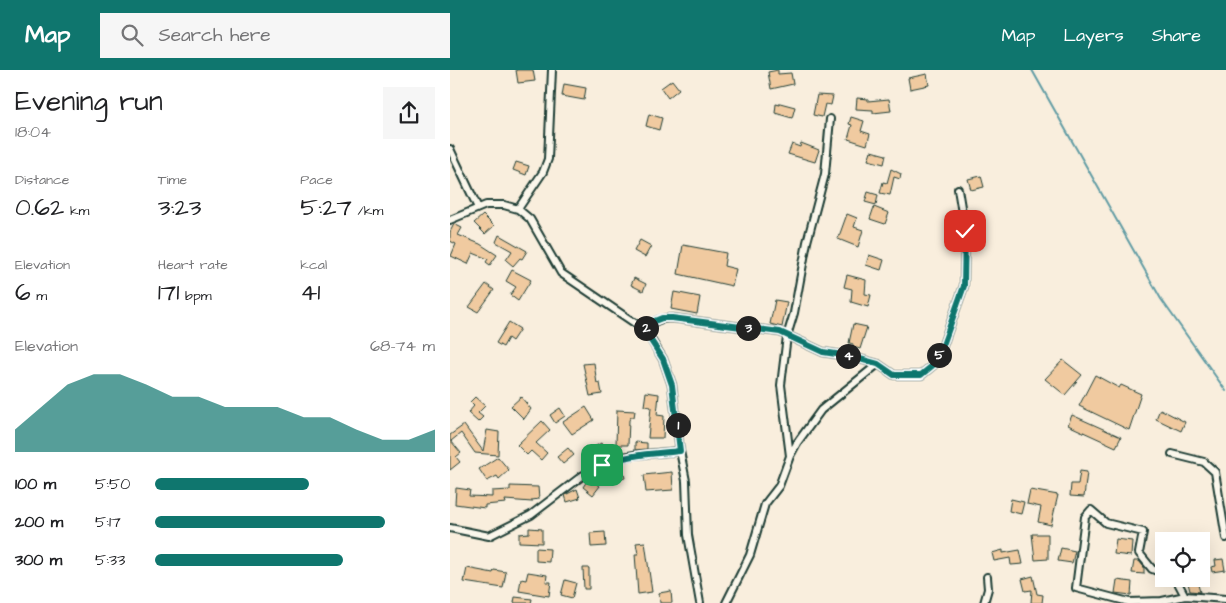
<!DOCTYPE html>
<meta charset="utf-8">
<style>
body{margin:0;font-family:"Architects Daughter",sans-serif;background:#f6f6f6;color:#202124;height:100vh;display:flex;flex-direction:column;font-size:19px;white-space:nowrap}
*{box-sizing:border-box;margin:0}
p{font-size:16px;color:#757577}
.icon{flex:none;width:28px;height:28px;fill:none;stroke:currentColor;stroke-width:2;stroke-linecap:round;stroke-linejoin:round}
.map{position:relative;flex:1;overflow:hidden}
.side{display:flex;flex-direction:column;background:#fff;width:450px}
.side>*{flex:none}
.buttons{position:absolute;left:705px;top:462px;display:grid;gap:10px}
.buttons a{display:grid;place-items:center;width:55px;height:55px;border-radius:0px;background:#fff;box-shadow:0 5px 20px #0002;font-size:25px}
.pin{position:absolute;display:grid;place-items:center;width:42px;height:42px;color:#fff;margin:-21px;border-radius:10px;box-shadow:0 2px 8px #0006}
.km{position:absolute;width:25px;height:25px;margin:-12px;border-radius:50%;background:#222;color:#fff;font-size:14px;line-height:25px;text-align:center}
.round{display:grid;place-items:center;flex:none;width:52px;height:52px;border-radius:0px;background:#f6f6f6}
.headline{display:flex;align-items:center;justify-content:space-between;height:85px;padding:0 15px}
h1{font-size:28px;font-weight:600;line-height:38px}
.figures{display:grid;grid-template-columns:repeat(3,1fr);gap:8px;height:85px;padding:5px 15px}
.figures div{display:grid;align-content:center}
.figures b{font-size:25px;font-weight:600}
.figures small{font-size:14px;font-weight:400}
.figures p{font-size:14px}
.chart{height:140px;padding:10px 15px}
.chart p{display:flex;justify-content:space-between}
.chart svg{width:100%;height:90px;margin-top:5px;fill:#0f766e;opacity:.7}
ul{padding:0 15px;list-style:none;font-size:16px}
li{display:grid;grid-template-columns:80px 60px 1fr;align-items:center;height:38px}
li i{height:12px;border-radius:6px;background:#0f766e}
header{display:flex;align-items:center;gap:30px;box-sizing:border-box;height:70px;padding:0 25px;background:#0f766e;color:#fff}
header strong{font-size:24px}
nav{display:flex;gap:28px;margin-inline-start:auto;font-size:18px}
.search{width:350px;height:45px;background:#f6f6f6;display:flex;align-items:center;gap:12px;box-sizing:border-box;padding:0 18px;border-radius:0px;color:#757577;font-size:19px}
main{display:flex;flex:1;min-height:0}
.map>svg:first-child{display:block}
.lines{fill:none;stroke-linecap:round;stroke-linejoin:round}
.stream{stroke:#629ca4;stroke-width:2}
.building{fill:#f0caa0;stroke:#1f3d34}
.minor-casing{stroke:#1f3d34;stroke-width:10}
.minor{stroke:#fbf7ec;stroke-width:6}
.route-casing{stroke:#fff;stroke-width:10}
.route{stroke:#0f766e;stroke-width:6}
</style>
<header>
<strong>Map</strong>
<div class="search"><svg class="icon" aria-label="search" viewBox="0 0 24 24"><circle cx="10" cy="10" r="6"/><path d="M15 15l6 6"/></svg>Search here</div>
<nav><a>Map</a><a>Layers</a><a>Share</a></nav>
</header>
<main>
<section class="side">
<div class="headline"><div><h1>Evening run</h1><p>18:04</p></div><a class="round"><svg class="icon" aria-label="share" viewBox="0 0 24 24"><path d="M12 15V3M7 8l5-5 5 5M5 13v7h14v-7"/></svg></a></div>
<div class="figures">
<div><p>Distance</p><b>0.62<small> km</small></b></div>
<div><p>Time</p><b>3:23</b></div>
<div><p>Pace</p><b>5:27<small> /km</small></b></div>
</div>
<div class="figures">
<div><p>Elevation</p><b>6<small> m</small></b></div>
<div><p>Heart rate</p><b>171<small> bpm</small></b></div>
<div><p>kcal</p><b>41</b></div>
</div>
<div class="chart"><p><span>Elevation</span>68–74 m</p>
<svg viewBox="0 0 160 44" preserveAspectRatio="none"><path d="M0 44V33L10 22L20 11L30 6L40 6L50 11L60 17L70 17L80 22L90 22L100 22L110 27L120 27L130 33L140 38L150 38L160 33V44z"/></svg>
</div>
<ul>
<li><b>100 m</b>5:50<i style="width:55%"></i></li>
<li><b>200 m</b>5:17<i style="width:82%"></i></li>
<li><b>300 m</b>5:33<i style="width:67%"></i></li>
</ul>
</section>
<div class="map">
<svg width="776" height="533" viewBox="0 0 776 533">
<rect width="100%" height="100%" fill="#f9eedd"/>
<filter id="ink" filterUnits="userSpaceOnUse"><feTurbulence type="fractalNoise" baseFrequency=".02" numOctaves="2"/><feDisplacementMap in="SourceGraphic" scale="10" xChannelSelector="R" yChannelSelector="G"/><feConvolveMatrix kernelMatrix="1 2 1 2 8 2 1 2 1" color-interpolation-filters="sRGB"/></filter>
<g filter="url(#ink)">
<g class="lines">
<path class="stream" d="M582,0l129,229 65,92"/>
</g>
<path class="building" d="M66,0h17l2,11 -17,2z
M328,0v4l13,-1 2,11 -22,5 -3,-17z
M477,4l2,11 -19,4 -2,-11z
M222,10l7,9 -11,9 -7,-10z
M114,14l22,4 -2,12 -22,-4z
M367,25l16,1 -2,9 -6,-1 -3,13 -9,-2z
M407,28l11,1v2l21,-2 2,12 -18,2v-3l-17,-1z
M330,33l15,4 -3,11 -17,-5 1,-9 4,1z
M199,44l13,4 -3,12 -13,-4z
M401,47l13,4 -3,10 9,3 -3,11 -19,-6 4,-14 -3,-1z
M351,73l18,7 -4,12 -27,-8 4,-10 8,3z
M421,81l15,4 -2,9 -16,-4z
M66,92l13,4 -3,9 -13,-5z
M441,99l10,5 -1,5 -6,-2 -4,18 -10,-2 3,-11 4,1z
M531,106l3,11 -13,3 -3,-11z
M418,122l10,3 -2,10 -11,-3z
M424,137l15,6 -4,11 -15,-5z
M397,144l10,4 -3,9 9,3 -5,17 -20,-8z
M33,145l11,11 -9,8 -11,-11z
M4,154l8,4 -4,7 22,9 17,11 -7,10 -4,-3 2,-3 -15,-6 -5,11 -17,-8 5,-12 -6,-3v-9z
M49,165l28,16 -5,8 -2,-1 -7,8 -7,-6 6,-9 -16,-9z
M190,170l11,6 -6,11 -11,-6z
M233,175l43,8 -2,13 12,3 -4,17 -54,-12z
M419,185l15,5 -3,10 -15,-5z
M62,200l19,10 -13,21 -8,-6 6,-8 -10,-6z
M397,205l19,5 -1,14 6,1 -3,12 -17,-5 1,-13 -8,-2z
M184,208l12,6 -3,7 -12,-6z
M36,214l8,6 -16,22 -9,-5z
M224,222l26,5 -3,17 -26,-5z
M325,230l12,2 -5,25 -12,-3z
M59,252l11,7 -8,12 -4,-3 -5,9 -7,-4z
M403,254l14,3 -7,22 -7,-2v-3l-4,-1z
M613,290l19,15 -17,20 -20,-16z
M144,293l3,21 3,-1 2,11 -12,2 -7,-32z
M645,305l24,13 2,-3 20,9 -12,36 -50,-24z
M196,322l13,2 -2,21 7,1 -1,22h-15l3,-31 -7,-1z
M25,327l10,9 -7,7 5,4 -5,5 -10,-9 6,-7 -4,-4z
M71,327l10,12 -7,10 -13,-13z
M136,337l8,13 -22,14 -9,-12z
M110,338l5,8 -10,7 -5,-8z
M710,339l25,13 -4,9 -25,-12z
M167,340l18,1 -1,6h-3l-2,3 -1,25h-12z
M622,345l49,22 -5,10 -48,-22z
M92,351l8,9 -14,13 11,10 -6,7 -10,-9 -4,4 -10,-10z
M14,355l19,26 4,-21 12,2 -1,23 -23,-2 -14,-20 -10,8 10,12 -5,4 4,5 -10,8v-35z
M185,372l12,1v6l-12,1z
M151,373l5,8 -11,7 -6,-8z
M118,378l6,7 -11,9 -6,-7z
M48,387l11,13 -10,9 -2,-3 -10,5 -8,-12z
M172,396l3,12 -12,3 -2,-12z
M630,401l7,1 -3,25 -14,-1 1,-12h7z
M222,402l1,18 -27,2 -2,-17z
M139,408l11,8 -7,9 -10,-8z
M60,416l28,1 1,12 -7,1v2l-27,-2 1,3 -21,2v3l-30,-4 1,-16 14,2 -1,6 23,1v-6l18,-1z
M127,419l3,9 -13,4 -2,-7z
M580,420l28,5 -7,30 -13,-3 3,-15 -14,-3z
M561,429l13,3 -3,12 -12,-3z
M79,458l13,1v14l-23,-1v-8l10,-1z
M155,462l1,14 -15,1 -1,-14z
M582,464h16v25l-13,1z
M666,469l16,2 -1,15 -17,-2z
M195,472l7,50 -14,2 -3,-40h3l-2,-11z
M86,478l14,1 -1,13 -13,-1z
M611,478l14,3 -3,12 -14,-2z
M553,480v3l17,-3 3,14 -12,1 -1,-7 -16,3 -2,-8z
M773,489l2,11 -13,2 -1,-5 5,-1 -1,-6z
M684,491h5l5,6v7l-12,-1z
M17,498l26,5 1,-3 12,2 -3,16 -39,-6z
M133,498h6v21h-5z
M78,502l19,3 -1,7h5l-2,14 -30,-5 2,-12 5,1z
M583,506l4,18 6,1 -1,8h-11l1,-13 -7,1 -3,-12z
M115,510l11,3 -4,15 -11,-3z
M667,510l15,2 -1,13 -16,-2z
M747,511l3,11 -10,-1 -2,-8z
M221,521l1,12h-12l-1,-10z
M65,527l17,2 -1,4h-17z"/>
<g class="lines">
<defs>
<path id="minor" d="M0,79l28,59
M68,139l25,-37 5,-13 4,-89
M0,150l36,-15h18l14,4 12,10 31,54 84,57 18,29 9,26 8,66 6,30 2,54 12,68
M195,260c8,-9 15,-12 27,-12l108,14 43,20 26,4 29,8 16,11h27l16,-13 27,-76 1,-55 -7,-42
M722,384l32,8 11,10 11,66
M340,386l7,-13 24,-33 57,-46
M0,458l39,8 42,-21 51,-39 20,-11 16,-7 16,-3 46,-4
M726,509l9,17
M712,531l23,-5 41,3
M276,533l24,-48 15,-51 14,-18 11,-30 -9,-71 6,-49 7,-23 13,-71 18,-68 5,-55
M534,533l4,-14 -1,-12
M712,533v-2l-33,1 -53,-14 9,-71 6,-7 15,13 37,9 -4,21 13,16 12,5"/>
</defs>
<use href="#minor" class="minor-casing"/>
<use href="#minor" class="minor"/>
</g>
</g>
<g class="lines" filter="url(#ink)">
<defs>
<path id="route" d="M152,395c26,-11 51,-11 78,-14l-8,-66 -9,-26 -19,-29 8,-8 10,-4h10l108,14 43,20 26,4 29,8 16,11h27l16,-13 27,-76 1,-55"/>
</defs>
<use href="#route" class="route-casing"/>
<use href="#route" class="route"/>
</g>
</svg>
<div class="buttons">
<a><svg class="icon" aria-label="locate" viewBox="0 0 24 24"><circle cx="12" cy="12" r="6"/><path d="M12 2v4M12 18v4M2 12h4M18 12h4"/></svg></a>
</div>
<div class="pin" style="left:152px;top:395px;background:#1e9e55"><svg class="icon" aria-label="arrive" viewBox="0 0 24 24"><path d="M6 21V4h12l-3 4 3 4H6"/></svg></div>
<div class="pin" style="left:515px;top:161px;background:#d93025"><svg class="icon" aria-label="check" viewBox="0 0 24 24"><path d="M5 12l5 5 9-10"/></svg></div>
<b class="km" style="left:228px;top:355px">1</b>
<b class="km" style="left:196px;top:258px">2</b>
<b class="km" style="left:298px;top:258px">3</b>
<b class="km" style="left:398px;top:286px">4</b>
<b class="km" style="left:489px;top:285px">5</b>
</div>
</main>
